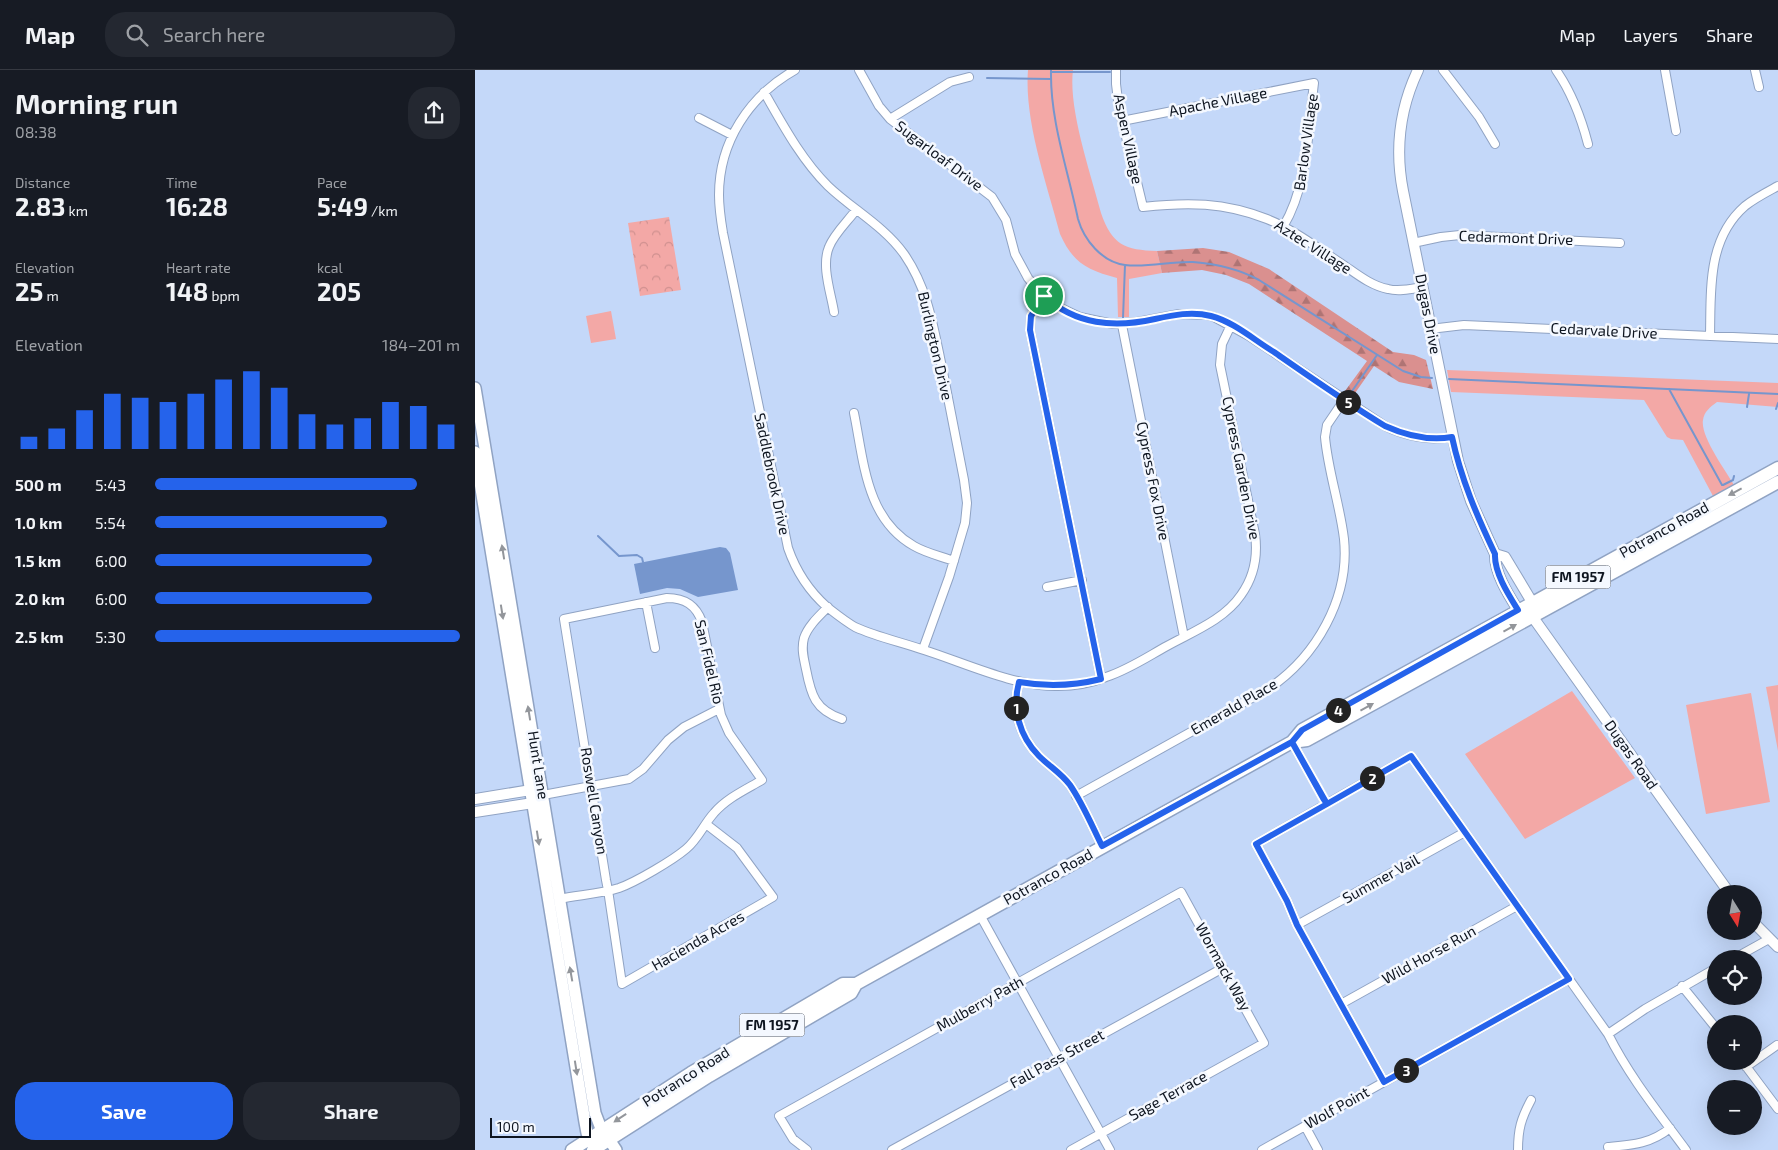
<!DOCTYPE html>
<meta charset="utf-8">
<style>
body{margin:0;font-family:"Exo 2",sans-serif;background:#242831;color:#f1f3f6;height:100vh;display:flex;flex-direction:column;font-size:19px;white-space:nowrap}
*{box-sizing:border-box;margin:0}
p{font-size:16px;color:#9ea1a6}
.icon{flex:none;width:28px;height:28px;fill:none;stroke:currentColor;stroke-width:2;stroke-linecap:round;stroke-linejoin:round}
.map{position:relative;flex:1;overflow:hidden}
.panel{display:flex;flex-direction:column;background:#171b24;width:475px}
.panel>*{flex:none}
.needle{width:32px;rotate:169deg}
.fabs{position:absolute;left:1232px;top:815px;display:grid;gap:10px}
.fabs a{display:grid;place-items:center;width:55px;height:55px;border-radius:50%;background:#171b24;box-shadow:0 5px 20px #0002;font-size:25px}
.scale{position:absolute;left:15px;bottom:12px;width:101px;box-sizing:border-box;padding-left:5px;border:2px solid #0e1520;border-top:0;font-size:14px;line-height:18px;white-space:nowrap;color:#0e1520;-webkit-text-stroke:4px #f4f8ff;paint-order:stroke}
.pin{position:absolute;display:grid;place-items:center;width:42px;height:42px;color:#fff;margin:-21px;border:2px solid #fff;border-radius:50%;box-shadow:0 1px 5px #0007}
.km{position:absolute;width:25px;height:25px;margin:-12px;border-radius:50%;background:#222;color:#fff;font-size:14px;line-height:25px;text-align:center}
.round{display:grid;place-items:center;flex:none;width:52px;height:52px;border-radius:20px;background:#242831}
.head{display:flex;align-items:center;justify-content:space-between;height:85px;padding:0 15px}
h1{font-size:28px;font-weight:700;line-height:38px}
.stats{display:grid;grid-template-columns:repeat(3,1fr);gap:8px;height:85px;padding:5px 15px}
.stats div{display:grid;align-content:center}
.stats b{font-size:25px;font-weight:700}
.stats small{font-size:14px;font-weight:400}
.stats p{font-size:14px}
.chart{height:140px;padding:10px 15px}
.chart p{display:flex;justify-content:space-between}
.chart svg{width:100%;height:90px;margin-top:5px;stroke:#2563eb;stroke-width:6}
.button{display:flex;gap:10px;margin-top:auto;padding:10px 15px}
.button a{flex:1;height:58px;border-radius:20px;background:#2563eb;color:#fff;font-size:20px;font-weight:700;line-height:58px;text-align:center}
.button a+a{background:#242831;color:#f1f3f6}
ul{padding:0 15px;list-style:none;font-size:16px}
li{display:grid;grid-template-columns:80px 60px 1fr;align-items:center;height:38px}
li i{height:12px;border-radius:6px;background:#2563eb}
header{display:flex;align-items:center;gap:30px;box-sizing:border-box;height:70px;padding:0 25px;background:#171b24;border-bottom:1px solid #363941}
header strong{font-size:24px}
nav{display:flex;gap:28px;margin-inline-start:auto;font-size:18px}
.search{width:350px;height:45px;background:#242831;display:flex;align-items:center;gap:12px;box-sizing:border-box;padding:0 18px;border-radius:20px;color:#9ea1a6;font-size:19px}
main{display:flex;flex:1;min-height:0}
.map>svg:first-child{display:block}
.green{fill:#f3a8a6}
.forest{fill:url(#forest-firs)}
.park{fill:url(#park-crowns)}
.water{fill:#7696cd}
.lines{fill:none;stroke-linecap:round;stroke-linejoin:round}
.stream{stroke:#7696cd;stroke-width:2}
.minor-casing{stroke:#90a3c3;stroke-width:10}
.tertiary-casing{stroke:#90a3c3;stroke-width:12}
.secondary-casing{stroke:#90a3c3;stroke-width:14}
.primary-casing{stroke:#90a3c3;stroke-width:15}
.minor{stroke:#fff;stroke-width:8}
.tertiary{stroke:#fff;stroke-width:10}
.secondary{stroke:#fff;stroke-width:11}
.primary{stroke:#fff;stroke-width:12}
.oneway{fill:#93969b}
.route-casing{stroke:#fff;stroke-width:10}
.route{stroke:#2563eb;stroke-width:6}
.labels{text-anchor:middle;stroke-width:5;stroke-linejoin:round;paint-order:stroke}
.shield{fill:#f4f8ff;stroke:#535963;stroke-width:1}
.shield-label{font-size:14px;font-weight:bold;fill:#0e1520}
.street-label{font-size:15px;fill:#0e1520;stroke:#f4f8ff}
</style>
<header>
<strong>Map</strong>
<div class="search"><svg class="icon" aria-label="search" viewBox="0 0 24 24"><circle cx="10" cy="10" r="6"/><path d="M15 15l6 6"/></svg>Search here</div>
<nav><a>Map</a><a>Layers</a><a>Share</a></nav>
</header>
<main>
<section class="panel">
<div class="head"><div><h1>Morning run</h1><p>08:38</p></div><a class="round"><svg class="icon" aria-label="share" viewBox="0 0 24 24"><path d="M12 15V3M7 8l5-5 5 5M5 13v7h14v-7"/></svg></a></div>
<div class="stats">
<div><p>Distance</p><b>2.83<small> km</small></b></div>
<div><p>Time</p><b>16:28</b></div>
<div><p>Pace</p><b>5:49<small> /km</small></b></div>
</div>
<div class="stats">
<div><p>Elevation</p><b>25<small> m</small></b></div>
<div><p>Heart rate</p><b>148<small> bpm</small></b></div>
<div><p>kcal</p><b>205</b></div>
</div>
<div class="chart"><p><span>Elevation</span>184–201 m</p>
<svg viewBox="0 0 160 44" preserveAspectRatio="none"><path d="M5 44V38M15 44V34M25 44V25M35 44V17M45 44V19M55 44V21M65 44V17M75 44V10M85 44V6M95 44V14M105 44V27M115 44V32M125 44V29M135 44V21M145 44V23M155 44V32"/></svg>
</div>
<ul>
<li><b>500 m</b>5:43<i style="width:86%"></i></li>
<li><b>1.0 km</b>5:54<i style="width:76%"></i></li>
<li><b>1.5 km</b>6:00<i style="width:71%"></i></li>
<li><b>2.0 km</b>6:00<i style="width:71%"></i></li>
<li><b>2.5 km</b>5:30<i style="width:100%"></i></li>
</ul>
<div class="button"><a>Save</a><a>Share</a></div>
</section>
<div class="map">
<svg width="1303" height="1080" viewBox="0 0 1303 1080">
<defs>
<pattern id="forest-firs" width="22" height="20" patternUnits="userSpaceOnUse" patternTransform="scale(1.25)"><rect width="22" height="20" fill="#da908f"/><path d="M5 1l3.5 6h-7zM16 11l3.5 6h-7z" fill="#af7474"/></pattern>
<pattern id="park-crowns" width="20" height="18" patternUnits="userSpaceOnUse" patternTransform="scale(1.25)"><rect width="20" height="18" fill="#f3a8a6"/><path d="M2 6a3 3 0 1 1 6 0M12 15a3 3 0 1 1 6 0" fill="none" stroke="#cf908f"/></pattern>
</defs>
<rect width="100%" height="100%" fill="#c4d8f9"/>
<path class="green" d="M553,0h45c-5,39 18,104 28,143 11,32 24,37 56,38l5,22 -33,6v38h-11l-1,-39c-30,-8 -44,-15 -57,-44 -13,-50 -36,-113 -32,-164z
M136,241l5,28 -25,4 -5,-27z
M972,300l331,13v24l-61,-5c-7,5 -13,10 -14,18 -3,16 23,51 31,65l-21,11 -30,-56 -12,-1 -4,-2 -23,-37 -193,-8z
M1303,615v66l-12,-64z
M1097,621l63,87 -110,61 -60,-85z
M1276,623l19,109 -64,12 -20,-109z"/>
<path class="forest" d="M728,178l26,4 40,17 124,83 21,3 12,5 7,29 -34,-7 -25,-16 -21,30 -8,-5 22,-30 -118,-77 -23,-9 -24,-5 -40,3 -5,-22z"/>
<path class="park" d="M194,147l12,73 -41,6 -12,-73z"/>
<path class="water" d="M245,477l6,1 4,5 8,37 -40,7 -18,-8 -13,-1 -27,6 -6,-30z"/>
<g class="lines">
<path class="stream" d="M576,0c-1,51 17,100 27,149 6,21 24,43 47,46 22,3 46,-4 68,-3 24,2 46,7 66,18l144,91 18,6 11,1
M577,2h58
M512,8l64,1
M648,248l2,-53
M974,309l329,15
M1194,319l53,96
M875,324l27,-39
M1272,337l2,-13
M1301,339l2,-6
M1248,415l10,-5 1,-4
M123,466l21,20 18,-1 5,3 1,4"/>
<defs>
<path id="minor" d="M320,0c-46,26 -76,72 -76,125 0,13 2,26 4,38l65,315c8,23 21,43 39,59 9,7 19,15 28,20 22,10 46,15 69,23 41,13 91,37 134,36 16,0 33,-3 48,-9 22,-7 41,-20 61,-31 25,-14 57,-26 74,-51 13,-18 17,-39 14,-61l-35,-169 2,-21 9,-19
M384,0l20,36 11,13 102,78 14,23 9,34 13,24 9,11 22,18 21,10 33,7 24,-2 42,-8 27,1 8,2 35,19 136,90c20,10 45,15 67,11
M641,0v14l3,24 24,99c44,-5 81,-5 124,12 28,11 53,31 78,47 13,9 27,20 43,23 11,3 23,0 34,-2
M968,0l36,47 16,27
M1081,0c16,23 25,47 32,74
M1190,0l11,61
M1280,0l4,17
M289,22c19,33 37,67 64,94 24,23 56,40 76,68 25,36 30,77 39,118 7,36 14,72 21,108l3,23 -2,20 -16,54 -26,72
M224,48l33,17
M415,49l60,-37 19,-5
M647,51l192,-38c-6,47 -6,103 -31,144
M938,173l28,-6 19,-2 160,8
M569,226l-13,20 -1,14 71,349
M359,242c-3,-19 -13,-46 -5,-65 5,-13 18,-25 27,-37
M647,255l62,312
M955,259l34,-4 314,14
M1235,266c1,-46 -3,-97 35,-130 10,-8 22,-14 33,-20
M379,343c10,49 12,106 60,133 12,7 26,10 40,15
M572,517l35,-7
M171,532l9,46
M353,537c-9,9 -20,19 -24,31 -3,11 0,21 2,31 5,26 9,41 36,50
M544,612c-7,27 0,54 20,74 10,10 22,17 31,29 13,19 22,41 32,61
M817,672l34,61
M68,725l86,-16 14,-10 25,-29 16,-13 35,-18
M601,726l192,-107c48,-32 82,-91 76,-150 -4,-34 -16,-68 -19,-102l2,-12 17,-25
M84,829c19,-4 41,-5 60,-11 17,-6 54,-28 67,-39 12,-10 18,-25 28,-36 13,-15 31,-23 48,-33l-33,-47 -8,-18 -19,-93c-6,-17 -17,-24 -35,-24l-103,21 42,261 2,10 14,94 151,-87 -36,-49 -31,-24
M505,845l130,235
M822,855l168,-93
M1258,889l36,-20
M1207,916l34,42
M866,934l176,-98
M1133,964l37,-25 71,-41
M1267,991l36,48
M1271,997l31,-22
M909,1012l-87,-157 -10,-24 -31,-57 155,-88 197,278c21,42 50,78 78,116
M830,1056l13,24
M1133,1077c23,-2 43,-3 62,-19
M332,1080l-14,-11 -14,-23 402,-224 83,151 -193,107
M417,1080l331,-182
M787,1080l307,-171
M1043,1080c0,-21 3,-31 13,-50"/>
<path id="tertiary" d="M943,0c-18,38 -23,80 -15,121l55,270 13,40 24,53c-1,18 13,40 23,56l7,3
M1020,484l10,3 27,45v7
M1057,546l198,278
M0,729l56,-9 6,3
M0,742l58,-9 6,-5
M1279,853l24,24"/>
<path id="secondary" d="M0,318l120,725 5,13 16,24
M0,382l110,670 2,11 7,11"/>
<path id="primary" d="M817,672l10,-12 476,-262
M97,1080l119,-77 152,-89h13l436,-242 15,-2 471,-258
M118,1080l116,-74 142,-83 5,-9"/>
</defs>
<use href="#minor" class="minor-casing"/>
<use href="#tertiary" class="tertiary-casing"/>
<use href="#secondary" class="secondary-casing"/>
<use href="#primary" class="primary-casing"/>
<use href="#minor" class="minor"/>
<use href="#tertiary" class="tertiary"/>
<use href="#secondary" class="secondary"/>
<use href="#primary" class="primary"/>
</g>
<defs><path id="oneway-solid" d="M-6-.8H1V-3.2L6.5 0L1 3.2V.8H-6Z" transform="scale(1.25)"/></defs>
<g class="oneway">
<use href="#oneway-solid" transform="translate(1260 422) rotate(152)"/>
<use href="#oneway-solid" transform="translate(28 482) rotate(-99)"/>
<use href="#oneway-solid" transform="translate(27 542) rotate(81)"/>
<use href="#oneway-solid" transform="translate(1035 558) rotate(-29)"/>
<use href="#oneway-solid" transform="translate(892 637) rotate(-29)"/>
<use href="#oneway-solid" transform="translate(54 643) rotate(-99)"/>
<use href="#oneway-solid" transform="translate(63 768) rotate(81)"/>
<use href="#oneway-solid" transform="translate(96 904) rotate(-100)"/>
<use href="#oneway-solid" transform="translate(101 998) rotate(81)"/>
<use href="#oneway-solid" transform="translate(145 1048) rotate(146)"/>
</g>
<g class="lines">
<defs>
<path id="route" d="M569,226l-13,20 -1,14 71,349c-28,7 -53,8 -82,3 -7,26 0,54 20,74 10,10 22,17 31,29 13,19 22,41 32,61l190,-104 31,56 4,6 84,-48 158,223 -185,103 -87,-157 -10,-24 -31,-57 71,-40 -35,-62 10,-12 216,-120c-10,-16 -24,-38 -23,-56 -18,-38 -34,-75 -43,-117 -23,4 -47,-2 -67,-11 -38,-23 -75,-49 -111,-74 -20,-12 -40,-30 -63,-36 -19,-5 -38,-1 -56,3 -41,9 -79,6 -111,-23"/>
</defs>
<use href="#route" class="route-casing"/>
<use href="#route" class="route"/>
</g>
<g class="labels">
<g class="shield">
<rect x="1070.5" y="495.5" width="65" height="23" rx="4"/>
<rect x="264.5" y="943.5" width="65" height="23" rx="4"/>
</g>
<g class="shield-label">
<text x="1103" y="512">FM 1957</text>
<text x="297" y="960">FM 1957</text>
</g>
<g class="street-label">
<text transform="translate(743 32) rotate(-11)" y="5">Apache Village</text>
<text transform="translate(653 69) rotate(78)" y="5">Aspen Village</text>
<text transform="translate(831 72) rotate(-82)" y="5">Barlow Village</text>
<text transform="translate(464 86) rotate(37)" y="5">Sugarloaf Drive</text>
<text transform="translate(1041 168) rotate(2)" y="5">Cedarmont Drive</text>
<text transform="translate(838 177) rotate(32)" y="5">Aztec Village</text>
<text transform="translate(953 244) rotate(79)" y="5">Dugas Drive</text>
<text transform="translate(1129 261) rotate(3)" y="5">Cedarvale Drive</text>
<text transform="translate(460 276) rotate(77)" y="5">Burlington Drive</text>
<text transform="translate(766 398) rotate(79)" y="5">Cypress Garden Drive</text>
<text transform="translate(297 404) rotate(78)" y="5">Saddlebrook Drive</text>
<text transform="translate(678 411) rotate(79)" y="5">Cypress Fox Drive</text>
<text transform="translate(1189 460) rotate(-29)" y="5">Potranco Road</text>
<text transform="translate(234 592) rotate(77)" y="5">San Fidel Rio</text>
<text transform="translate(759 637) rotate(-30)" y="5">Emerald Place</text>
<text transform="translate(1156 685) rotate(55)" y="5">Dugas Road</text>
<text transform="translate(63 695) rotate(81)" y="5">Hunt Lane</text>
<text transform="translate(119 731) rotate(81)" y="5">Roswell Canyon</text>
<text transform="translate(573 807) rotate(-29)" y="5">Potranco Road</text>
<text transform="translate(906 809) rotate(-29)" y="5">Summer Vail</text>
<text transform="translate(223 871) rotate(-30)" y="5">Hacienda Acres</text>
<text transform="translate(954 885) rotate(-29)" y="5">Wild Horse Run</text>
<text transform="translate(748 897) rotate(61)" y="5">Wormack Way</text>
<text transform="translate(505 934) rotate(-29)" y="5">Mulberry Path</text>
<text transform="translate(582 989) rotate(-29)" y="5">Fall Pass Street</text>
<text transform="translate(211 1007) rotate(-32)" y="5">Potranco Road</text>
<text transform="translate(693 1026) rotate(-29)" y="5">Sage Terrace</text>
<text transform="translate(862 1038) rotate(-29)" y="5">Wolf Point</text>
</g>
</g>
</svg>
<div class="fabs">
<a><svg class="needle" viewBox="-14 -14 28 28"><path d="M0-13l5 13h-10z" fill="#e53935"/><path d="M0 13l5-13h-10z" fill="#9ea1a6"/></svg></a>
<a><svg class="icon" aria-label="locate" viewBox="0 0 24 24"><circle cx="12" cy="12" r="6"/><path d="M12 2v4M12 18v4M2 12h4M18 12h4"/></svg></a>
<a>+</a>
<a>−</a>
</div>
<div class="scale">100 m</div>
<div class="pin" style="left:569px;top:226px;background:#1e9e55"><svg class="icon" aria-label="arrive" viewBox="0 0 24 24"><path d="M6 21V4h12l-3 4 3 4H6"/></svg></div>
<b class="km" style="left:541px;top:638px">1</b>
<b class="km" style="left:897px;top:708px">2</b>
<b class="km" style="left:931px;top:1000px">3</b>
<b class="km" style="left:863px;top:640px">4</b>
<b class="km" style="left:873px;top:332px">5</b>
</div>
</main>
